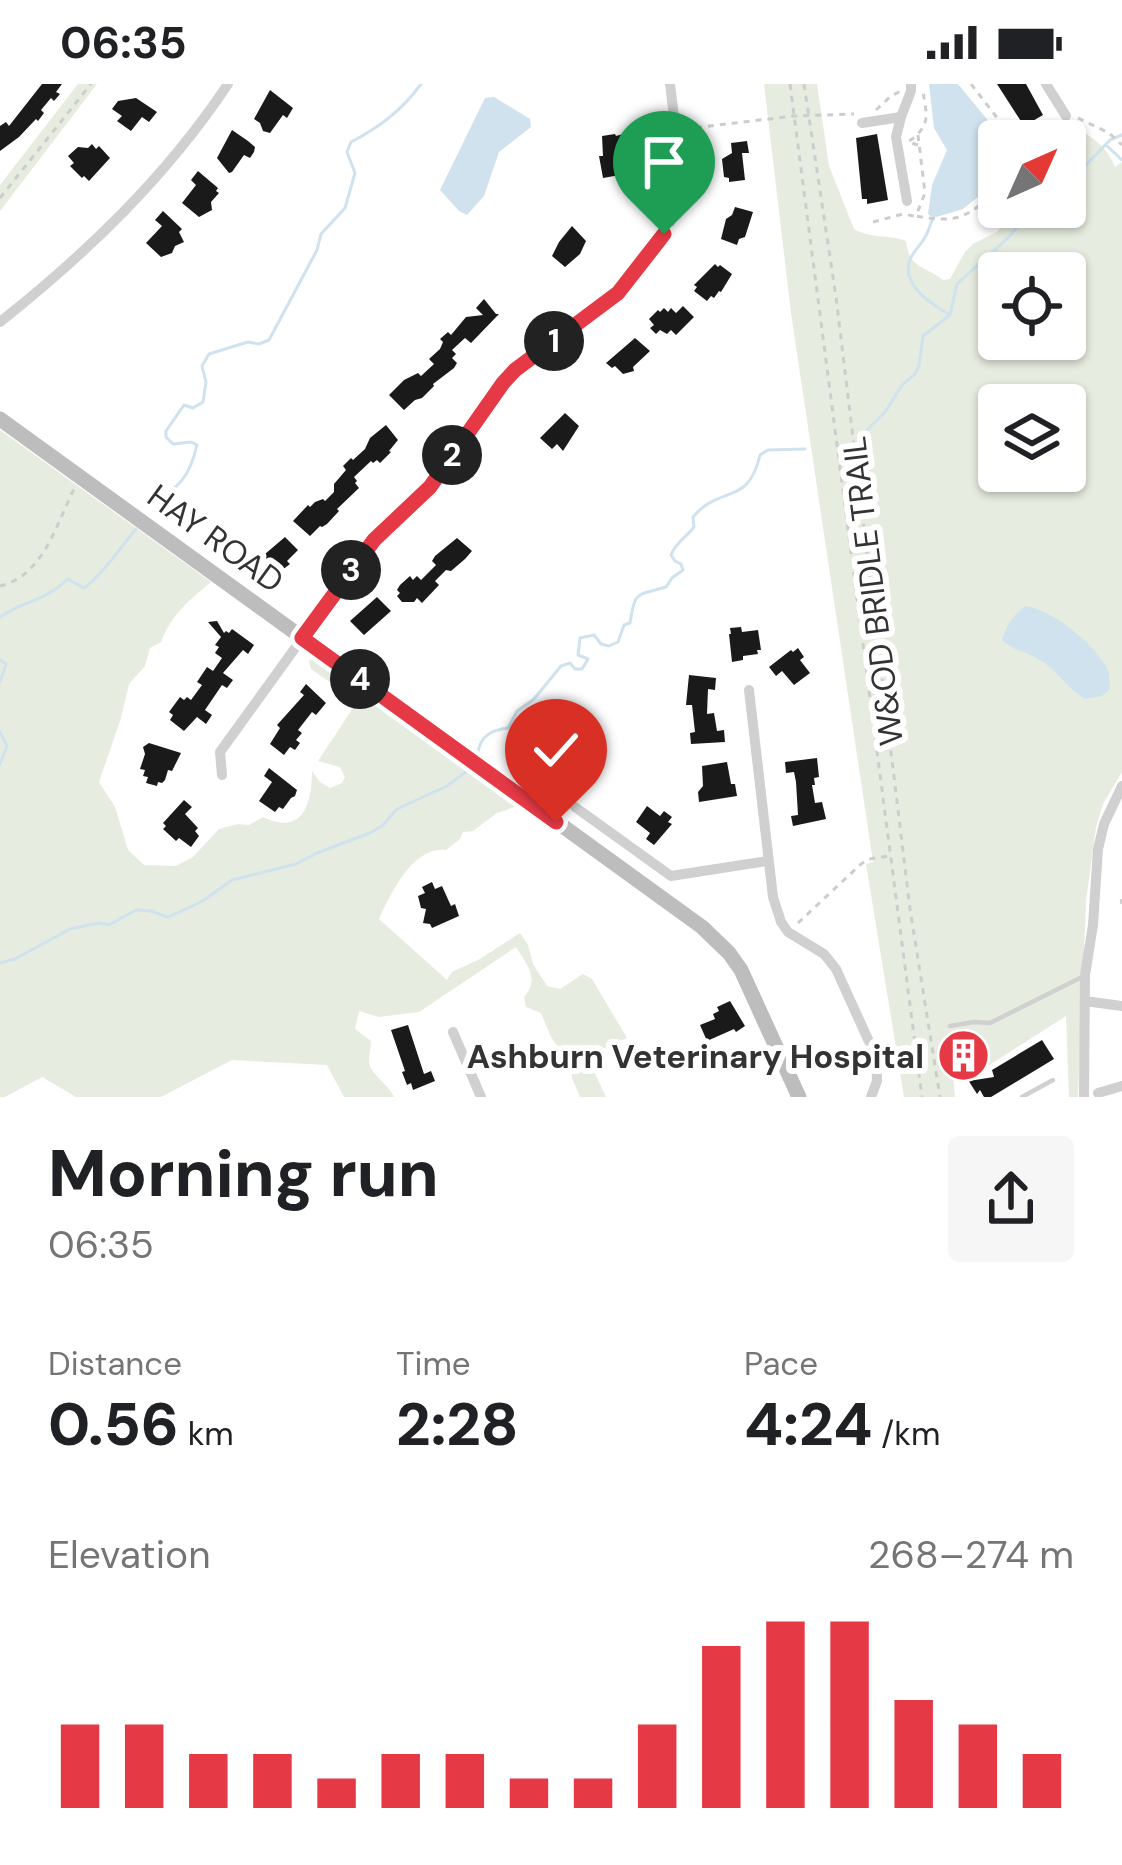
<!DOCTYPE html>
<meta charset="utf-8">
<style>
body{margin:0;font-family:"DM Sans",sans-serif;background:#f6f6f6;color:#202124;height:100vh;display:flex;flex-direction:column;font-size:45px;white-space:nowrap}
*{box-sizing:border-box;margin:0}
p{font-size:39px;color:#757577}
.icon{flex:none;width:66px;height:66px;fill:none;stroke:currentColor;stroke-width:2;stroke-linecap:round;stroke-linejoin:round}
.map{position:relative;height:1013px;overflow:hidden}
.sheet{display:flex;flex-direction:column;background:#fff;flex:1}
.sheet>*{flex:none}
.needle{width:78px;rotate:45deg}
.controls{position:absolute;left:978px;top:36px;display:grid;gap:24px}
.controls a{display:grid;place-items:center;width:108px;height:108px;border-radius:12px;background:#fff;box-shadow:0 3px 9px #0004;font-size:60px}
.pin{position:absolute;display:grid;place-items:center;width:102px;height:102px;color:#fff;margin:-123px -51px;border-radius:50% 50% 50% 0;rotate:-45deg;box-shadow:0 0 12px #0007}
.pin .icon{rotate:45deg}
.km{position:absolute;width:60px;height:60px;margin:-30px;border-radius:50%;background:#222;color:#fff;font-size:33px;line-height:60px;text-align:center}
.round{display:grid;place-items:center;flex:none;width:126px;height:126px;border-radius:12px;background:#f6f6f6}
.overview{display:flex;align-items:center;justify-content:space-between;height:204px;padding:0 48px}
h1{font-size:66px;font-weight:800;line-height:90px}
.stats{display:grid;grid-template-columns:repeat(3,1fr);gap:18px;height:204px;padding:12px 48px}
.stats div{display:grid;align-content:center}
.stats b{font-size:60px;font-weight:800}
.stats small{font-size:33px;font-weight:400}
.stats p{font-size:33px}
.chart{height:336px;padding:24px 48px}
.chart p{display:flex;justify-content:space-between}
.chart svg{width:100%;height:216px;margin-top:12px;stroke:#e63946;stroke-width:6}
.status{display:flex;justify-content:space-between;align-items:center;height:84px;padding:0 60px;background:#fff;direction:ltr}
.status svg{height:33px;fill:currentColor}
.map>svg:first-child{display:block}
.green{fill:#e6ecdf;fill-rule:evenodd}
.water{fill:#cfe2ee}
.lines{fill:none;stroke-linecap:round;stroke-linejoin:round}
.stream{stroke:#cfe2ee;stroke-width:3}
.building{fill:#1a1a1a}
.path{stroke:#cdcdcd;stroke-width:3;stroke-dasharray:6 6;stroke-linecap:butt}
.lane{stroke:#d0d0d0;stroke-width:4.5}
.street{stroke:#d0d0d0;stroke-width:10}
.secondary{stroke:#bdbdbd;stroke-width:15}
.route-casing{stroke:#fff;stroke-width:24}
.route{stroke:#e63946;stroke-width:15}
.labels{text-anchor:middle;stroke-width:12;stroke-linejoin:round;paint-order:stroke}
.street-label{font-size:33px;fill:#333;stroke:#fff}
.poi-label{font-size:33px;font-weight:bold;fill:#333;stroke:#fff;text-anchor:end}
</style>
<div class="status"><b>06:35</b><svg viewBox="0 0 49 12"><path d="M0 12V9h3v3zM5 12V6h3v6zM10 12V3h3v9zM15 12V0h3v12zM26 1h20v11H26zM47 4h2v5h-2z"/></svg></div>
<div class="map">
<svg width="1122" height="1013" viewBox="0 0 1122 1013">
<rect width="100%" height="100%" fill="#fff"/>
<path class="green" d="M78,0h19l-97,127v-26z
M764,0h53l12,82 25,63c16,10 35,5 52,12 3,28 18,24 37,39l7,-1 15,-27 8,-8 25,-13 18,-24h49v-66h-21l14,-9 19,-3c16,8 32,20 38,38l7,-5v610l-19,32 -7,23 -10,74 -8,196h-9l-3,-81 -83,53 -30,5 2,23h-51l-38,-233 7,-2 -82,-549zM999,189h66v66h-66zM999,321h66v66h-66z
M0,346l211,152c-22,18 -40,33 -50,60l-11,6 -5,18 -16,18 -8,34 -22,64 16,25 13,43 16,15 32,1 17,-9 26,-28 19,-5 11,1 14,-8c39,19 49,-12 49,-46l8,11 10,6 12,-5 3,-6 -5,-10 -22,-6 33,-50 3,-12 -43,-30 -2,-9 9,1 206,143 -27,9 -24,18 -10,1 -3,7 -14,11c-33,-4 -55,43 -67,69l68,61 5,-8 28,-13 40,-26 8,12 5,19 14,22 13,3 23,-15 9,5 35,59 -40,18 19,41h-26l-8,-19 -1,-12 -20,-29 -10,-24 -15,-6 -2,-10c16,-19 3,-32 -8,-50l-97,65 -40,5 -20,-6 -4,18 16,12c0,7 -2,13 -2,19 -1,13 20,24 25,37h-50l-17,-32 -95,-5 -71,37h-85l-34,-20 -37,20h-5z"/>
<path class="water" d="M929,0h29l47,57h-6v39l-36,29 -30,9 -5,-4 4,-29 15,-35 -13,-22z
M494,13l36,22 1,8 -32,25 -15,44 -17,19 -8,-4 -19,-21 45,-92z
M1025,522c27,3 71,39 83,64 1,4 2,15 2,19l-8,7 -17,3c-18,-10 -28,-30 -47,-40 -13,-8 -24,-8 -36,-19 5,-16 11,-24 23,-34z"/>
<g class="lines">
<path class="stream" d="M1106,61l16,15
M1065,94l23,-15 22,-23 12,-5
M933,134c-2,4 -5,15 -8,19 -4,9 -14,15 -16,26 -6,24 24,42 41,52
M866,347l19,-19 18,-28 11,-9 5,-9 4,-30 27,-21 7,-31 53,-48 23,-29
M150,420c28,-15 40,-27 47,-59l-6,-3 -18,2 -7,-7v-6l18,-26 9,3 10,-6 3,-20 -4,-16 7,-12 39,-12 11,2 10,-4 48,-90 4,-16 24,-26 10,-35 -8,-21 4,-10c29,-15 51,-32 70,-58
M0,533c25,-17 44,-15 68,-38l16,9c20,-15 36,-40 52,-59
M0,576l6,4 -6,18
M0,648l7,14 -7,18
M478,668c3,-17 14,-22 30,-24l9,-17 17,-12 27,-33 9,-3 5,6h7l6,-10 -10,-4 2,-17 14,-3 7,9 8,2 9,-4 6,-17 6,-2c5,-33 6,-27 36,-36l6,-9 11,-8 -2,-6 -6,-3 -4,-6c5,-13 15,-17 23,-28l-1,-10c28,-33 55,-10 67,-62l8,-5 37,-1
M0,879l15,-4 55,-30 29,-6 10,2 27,-15 15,1 17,6 33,-15 31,-22 64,-16 21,-11 53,-20 12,-7 15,-17 50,-23 21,-16"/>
</g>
<path class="building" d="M42,0h20l-6,8 4,2 -6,7 -3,-3 -10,12 3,3 -6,8 -2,-2 -17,18 -19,14v-25l6,-4 3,4z
M997,0h29l17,31 -19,11z
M270,6l23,18 -6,10 -4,-3 -13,18 -7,-2 -3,-8 -6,-4z
M136,14l21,14 -8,10 -7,-5 -11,14 -14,-10 5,-5 -10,-7 6,-8z
M232,46l16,11 7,6 -1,5 -4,6 -6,-3 -12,17 -3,1 -12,-15z
M615,50l1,2 7,-2 8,39 -28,5 -4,-22h4l-1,-20z
M877,50l11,66 -21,4v-5h-5l-6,-61z
M747,57l2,12h-7l3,27 -16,2v-4l-5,-1 -2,-18 10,-6 -1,-10z
M92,60l4,5 3,-3 11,12 -21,23 -5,-5 -2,2 -12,-12 4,-3 -6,-7 10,-9 10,1z
M198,87l20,17 -2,3 3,2 -8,9 1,8 -13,7 -17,-14 14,-18 -5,-5z
M735,123l18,5 -8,25 -6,2 -2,6 -16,-6 5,-20 6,-4z
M163,127l19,18 -3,3 5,10 -9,4 -3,7 -11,4 -15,-14 16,-17 -7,-6z
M572,142l14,15 -6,13 -15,13 -13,-11 7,-14z
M715,180l3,3 2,-2 12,9 -11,18 -2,-1 -5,7 -3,-2 -4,5 -13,-10 3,-4 -3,-2z
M484,215l12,15h3l-28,29 -6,-5 -13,12 4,4 -4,4 5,5 -3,5 -21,16 1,2 -12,12 -7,2 -11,10 -15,-15 15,-15 14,-7 3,3 13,-12 -5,-5 11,-10 3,-7 -3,-3 8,-7 3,3 15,-18 17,-2 -7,-7z
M683,222l11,11 -18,18 -5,-5 -4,4 -7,-4 -4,4 -6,-6 4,-3 -5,-6 9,-9 2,2 4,-4 4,4 3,-4 5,5z
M635,254l15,13 -17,16 1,4 -11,3 -8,-8 -3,2 -6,-5z
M565,329l14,13 -16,25 -6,-7 -5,5 -12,-11z
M386,341l12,15 -9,11 2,1 -11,11 -3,-3 -4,3 -2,-2 -17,16 3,4 -2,2 4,5 -22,21 2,2 -12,13 -5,3 -2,-1 -10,10 -17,-15 15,-16 2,2 5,-5 8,-3 2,2 9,-9v-8l12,-14 -3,-4 8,-8 2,2 12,-11 5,-11z
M285,453l13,13 -11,11 3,3 -17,13 -12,-12 4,-11z
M457,454l15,13 -7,8 -14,12 -5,-1 -11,11 4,4 -17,18 -5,-5 -3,4h-12l-5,-6 3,-3 -3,-3 3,-5 10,-9 3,4 4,-4 4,4 15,-15 -4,-4 3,-5z
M377,513l14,14 -27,24 -14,-14z
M217,537l7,12 2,-2 3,2 3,-4 22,16 -6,9 -5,-4 -20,23 10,7 -6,8 -5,-3 -17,25 7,5 -6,9 -9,-7 -13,14 -14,-11 3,-5 -4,-3 11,-15 4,3 3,-3 4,3 11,-15 -5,-3 10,-15 6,4 9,-13 -7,-5 4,-6 -4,-2 6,-8 -13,-15z
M741,543l1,5 16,-2 3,20h-4l1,4 -15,2v4l-11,2 -3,-28h2l-1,-6z
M798,564l6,9 -4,3 10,13 -16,12 -12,-14 -6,5 -7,-9 22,-17 2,2z
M689,591l27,3 -1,12 -7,-1 -1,25 7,-1 3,18 7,-1 1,12 -34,2 -1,-11 5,-1 -3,-27h-6z
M306,600l20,19 -10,12 -4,-3 -14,18 4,3 -6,7 4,3 -5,7 -5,-3 -6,8 -14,-11 10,-16 -3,-3 27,-30 -4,-3z
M149,659l32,10 -9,18 -4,-1 -3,10 -3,3 -4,-1 -1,4 -11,-3 2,-6 -5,-1 2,-6 -5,-1 5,-15 -2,-7z
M817,674l2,19 -5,1 1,7h-3l3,18 7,-1 4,17 -33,7 -2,-10 7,-1 -2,-33 -2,-10 -8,1 -1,-11z
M727,678l4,22h4l2,12 -38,6 -1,-10 5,-6 -1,-20z
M269,684l28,22 -2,6 -4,2 -8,11 -4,-2 -4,5 -16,-11 13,-19 -8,-6z
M184,716l8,7 -7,7 13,14 -3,3 4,5 -8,11 -12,-9 -3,3 -13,-12 3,-3 -3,-3z
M647,722l13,10 4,-5 8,6 -4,5 4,2 -18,21 -8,-6 4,-6 -14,-11z
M432,798l3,7 7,-3 9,20 4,-2 4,12 -27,12 -2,-4 -7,-1 3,-14 -5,-1 -3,-12 7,-3 -3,-6z
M730,917l15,25 -9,6 -2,-3 -27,12 -7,-16 15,-6 -2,-5 6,-3 -2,-4z
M408,941l16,49 7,-3 4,10 -22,9 -2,-7 -4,2 -5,-13 3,-1 -14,-41z
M1042,956l12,19 -63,38h-7l-4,-7 -3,4 -16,-25h-4l-4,-20 17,-2 5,33 19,-3 -2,-7z"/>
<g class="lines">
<path class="path" d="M790,0l132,1013
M804,0l32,213 74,612 30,188
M971,0l44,57
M876,26l15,-14 10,-5
M1078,34l31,15 13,12
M684,45l110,-13 60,-2
M918,51l7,58 -9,23c43,8 51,1 83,-27
M1034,57l24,-16
M918,61l-10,-3c23,-16 19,-26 15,-50
M0,114l91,-114
M873,138l30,-8 11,2
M0,502c43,-10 56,-61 74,-97
M798,839l63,-59 8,-5 20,-3"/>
<path class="lane" d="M1122,817v1
M950,942l24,-4 16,1 90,-45
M1022,1013l31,-17"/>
<path class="street" d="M1046,0l20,32
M901,33l10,-26v-7
M862,39l39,-6 -5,20 11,64
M0,238c87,-69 166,-145 228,-238
M749,606l24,207 8,25 7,10 36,22 12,15 40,88 1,24 -6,16
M222,691l-2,-23 146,-202 64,-63 73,-104 115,-90 46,-59 13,-27 4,-16v-17l-11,-90
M575,723l96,69 96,-15
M1085,917l37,5
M453,948l28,65
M1098,1009l24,-7
M1084,1013l1,-122 8,-50 5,-76 6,-25 18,-38"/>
<path class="secondary" d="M0,335l702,508 27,26 12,17 58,127"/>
</g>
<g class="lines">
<defs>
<path id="route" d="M556,738l-254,-184 72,-98 56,-53 73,-104 12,-13 103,-77 46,-59"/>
</defs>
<use href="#route" class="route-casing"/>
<use href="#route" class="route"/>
</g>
<defs>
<symbol id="building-disc" viewBox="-11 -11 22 22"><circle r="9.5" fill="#e63946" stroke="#fff"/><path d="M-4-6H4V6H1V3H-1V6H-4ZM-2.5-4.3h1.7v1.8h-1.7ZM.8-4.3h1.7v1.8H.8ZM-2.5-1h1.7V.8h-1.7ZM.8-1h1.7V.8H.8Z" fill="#fff"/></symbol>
</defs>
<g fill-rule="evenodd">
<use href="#building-disc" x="934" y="942" width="59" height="59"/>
</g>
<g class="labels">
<g class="street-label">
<text transform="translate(216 454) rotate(36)" y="12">HAY ROAD</text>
<text transform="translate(872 507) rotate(-97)" y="12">W&amp;OD BRIDLE TRAIL</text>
</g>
<g class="poi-label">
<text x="924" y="984">Ashburn Veterinary Hospital</text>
</g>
</g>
</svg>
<div class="controls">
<a><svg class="needle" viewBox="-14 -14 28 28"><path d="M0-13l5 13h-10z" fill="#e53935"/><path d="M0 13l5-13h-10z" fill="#757577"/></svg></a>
<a><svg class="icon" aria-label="locate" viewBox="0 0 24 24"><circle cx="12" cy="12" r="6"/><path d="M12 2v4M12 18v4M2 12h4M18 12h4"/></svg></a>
<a><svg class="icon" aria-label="layers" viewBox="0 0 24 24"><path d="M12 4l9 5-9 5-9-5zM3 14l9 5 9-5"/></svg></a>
</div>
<div class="pin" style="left:664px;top:150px;background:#1e9e55"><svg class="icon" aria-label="arrive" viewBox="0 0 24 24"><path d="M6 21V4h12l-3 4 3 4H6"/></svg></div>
<div class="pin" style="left:556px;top:738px;background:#d93025"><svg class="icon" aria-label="check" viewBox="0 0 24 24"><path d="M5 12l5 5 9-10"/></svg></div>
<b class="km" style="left:554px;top:257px">1</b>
<b class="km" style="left:452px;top:371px">2</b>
<b class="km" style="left:351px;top:486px">3</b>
<b class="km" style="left:360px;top:595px">4</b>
</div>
<section class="sheet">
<div class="overview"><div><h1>Morning run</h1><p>06:35</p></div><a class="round"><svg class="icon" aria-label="share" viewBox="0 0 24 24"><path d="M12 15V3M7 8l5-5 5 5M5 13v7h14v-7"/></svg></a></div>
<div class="stats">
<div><p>Distance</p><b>0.56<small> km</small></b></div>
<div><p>Time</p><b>2:28</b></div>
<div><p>Pace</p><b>4:24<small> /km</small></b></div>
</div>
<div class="chart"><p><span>Elevation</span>268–274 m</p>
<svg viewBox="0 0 160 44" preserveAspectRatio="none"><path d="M5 44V27M15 44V27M25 44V33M35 44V33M45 44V38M55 44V33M65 44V33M75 44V38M85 44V38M95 44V27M105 44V11M115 44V6M125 44V6M135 44V22M145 44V27M155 44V33"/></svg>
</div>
</section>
